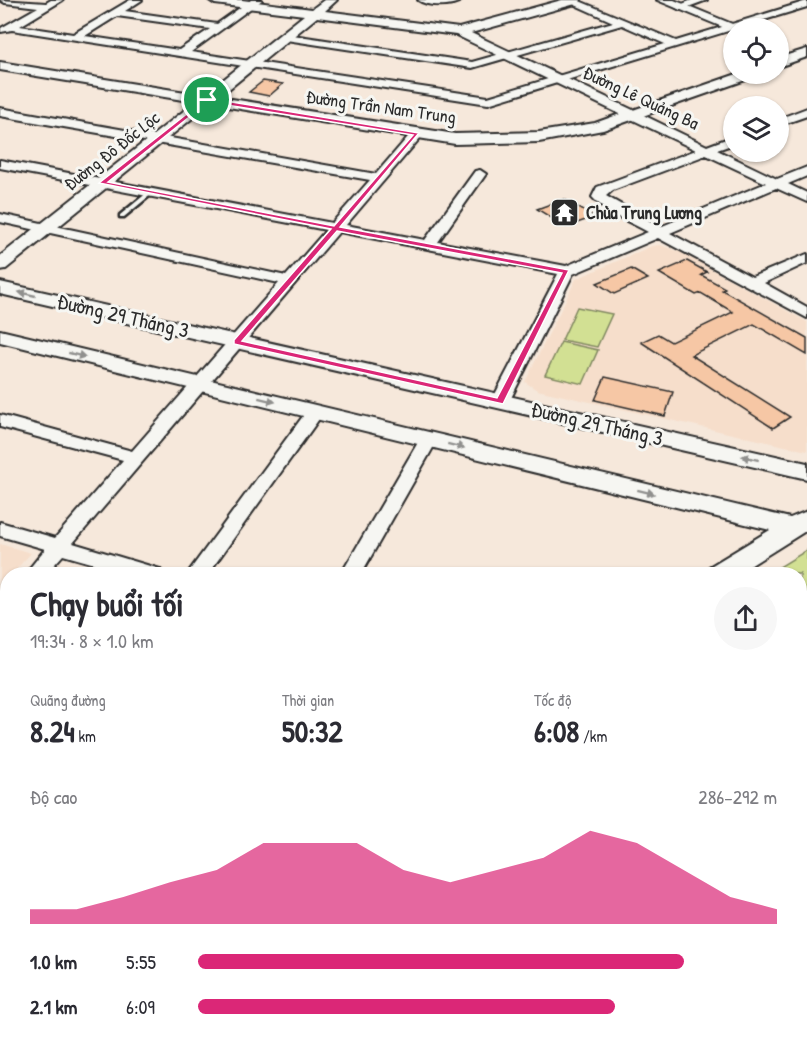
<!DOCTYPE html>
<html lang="vi">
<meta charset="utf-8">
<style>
body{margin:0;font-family:"Patrick Hand",sans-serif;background:#f7f7f7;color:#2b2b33;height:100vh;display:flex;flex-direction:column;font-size:22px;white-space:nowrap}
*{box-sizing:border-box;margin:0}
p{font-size:20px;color:#7c7c81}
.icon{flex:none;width:33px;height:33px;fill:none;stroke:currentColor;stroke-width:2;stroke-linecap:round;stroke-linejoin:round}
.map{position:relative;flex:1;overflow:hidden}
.sheet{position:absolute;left:0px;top:567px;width:807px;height:476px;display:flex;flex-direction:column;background:#fff;border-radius:24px 24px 0 0;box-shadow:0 2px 4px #0004}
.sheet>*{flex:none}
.buttons{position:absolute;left:723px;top:18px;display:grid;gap:12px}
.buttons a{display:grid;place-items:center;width:66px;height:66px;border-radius:50%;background:#fff;box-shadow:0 2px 4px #0004;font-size:30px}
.pin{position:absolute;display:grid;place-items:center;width:51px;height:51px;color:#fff;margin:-26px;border:3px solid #fff;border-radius:50%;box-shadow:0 2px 6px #0007}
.round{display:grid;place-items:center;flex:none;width:63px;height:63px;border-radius:32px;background:#f7f7f7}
.overview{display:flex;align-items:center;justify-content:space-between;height:102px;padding:0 30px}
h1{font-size:33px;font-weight:700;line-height:45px}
.stats{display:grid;grid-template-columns:repeat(3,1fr);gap:9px;height:102px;padding:6px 30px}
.stats div{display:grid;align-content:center}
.stats b{font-size:30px;font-weight:700}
.stats small{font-size:16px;font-weight:400}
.stats p{font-size:16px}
.chart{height:168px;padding:12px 30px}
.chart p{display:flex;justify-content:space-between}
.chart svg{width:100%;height:108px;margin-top:6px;fill:#db2777;opacity:.7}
ul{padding:0 30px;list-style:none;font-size:20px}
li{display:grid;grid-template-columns:96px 72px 1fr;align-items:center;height:45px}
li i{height:15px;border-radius:8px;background:#db2777}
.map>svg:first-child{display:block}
.built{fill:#f6decb}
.green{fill:#d2e093;stroke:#7e865f;stroke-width:1.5}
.building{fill:#f6c7a5;stroke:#2b2b2b;stroke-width:1.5}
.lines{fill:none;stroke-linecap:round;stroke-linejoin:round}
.service-casing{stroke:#2b2b2b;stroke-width:5}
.minor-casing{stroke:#2b2b2b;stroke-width:4}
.tertiary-casing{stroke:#2b2b2b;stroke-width:4}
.service{fill:#f6f6f2;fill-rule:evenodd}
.minor{fill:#f6f6f2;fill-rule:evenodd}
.tertiary{fill:#f6f6f2;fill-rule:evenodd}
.oneway{fill:#90908e}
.route{fill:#db2777;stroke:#fff;stroke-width:1.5;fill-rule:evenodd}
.labels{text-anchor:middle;stroke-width:6;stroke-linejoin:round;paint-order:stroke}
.far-street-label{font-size:18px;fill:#2b2b2b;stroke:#f6f6f2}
.far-poi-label{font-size:18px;font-weight:bold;fill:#2b2b2b;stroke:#f6f6f2;text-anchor:start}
.street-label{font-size:21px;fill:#2b2b2b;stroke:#f6f6f2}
</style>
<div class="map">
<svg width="807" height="1042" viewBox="0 0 807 1042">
<rect width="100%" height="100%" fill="#f6e8db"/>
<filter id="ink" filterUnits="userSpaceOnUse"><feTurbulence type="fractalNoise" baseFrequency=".0167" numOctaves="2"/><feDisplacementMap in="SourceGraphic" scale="12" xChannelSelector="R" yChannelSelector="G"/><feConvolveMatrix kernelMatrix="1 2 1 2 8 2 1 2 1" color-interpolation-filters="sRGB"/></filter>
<g filter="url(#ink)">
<path class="built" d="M660,245l20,7 127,70v129l-270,-61 -12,-8 51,-103 76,-33z
M0,544l31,9 -19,21h-4l-1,5 -7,9z"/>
<path class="green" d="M577,307l35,7 -15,33 -35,-7z
M561,342l37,8 -15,34 -38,-9z
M807,550v492h-80l-7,-7h80v-461h-32z"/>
<path class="building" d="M263,81l20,3 -14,12 -20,-4z
M564,199l30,18 -28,10 -29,-18z
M687,261l20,11 -6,3 24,13 -3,2 85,48v17l-53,-31 -63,31 99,62 -17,11 -132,-86 17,-8 13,8 62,-30 -32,-19 -5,2 -37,-22z
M631,269l17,10 -34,15 -17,-11z
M605,377l68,15 -8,24 -70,-16z"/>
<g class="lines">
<defs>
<path id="service" d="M148,192l5,1 -29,24h-4v-2z"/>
<path id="minor" d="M0,0l46,3 5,-3h12l-43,26 53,8 57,-34h12l-17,11 92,13 34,-24h11l-71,52 297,45 177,-53 -43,-19 -150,43 -186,-28 -5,-3 5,-3 186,28 141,-40 -49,-22h13l99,41 131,-40v6l-319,97 -476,-74 -11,2v-4l37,-21 -33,-4zM117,16l93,13 -31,21 -94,-14z
M418,0h44c-10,7 -34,7 -44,0z
M692,0h15l-27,10 -5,-3z
M0,108l376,66 37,-43h8v6l-75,88 79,15 50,-69 5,-1 6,4 -48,68 128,24 82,-34c-18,-10 -42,-19 -56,-35l5,-10 99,-37 -67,-32v-6h8l70,34 27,-10v8l-17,6 60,29 30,-12v9l-19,8 19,9v9l-31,-14 -106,45 82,44 55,-23v9l-43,20 43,24v11l-149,-80 -85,36 -64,128 -3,4h-12l-3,-4 67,-128 -219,-42 -266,311 87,26 3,5h-33l-67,-19 -17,19h-21l20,-25 -45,-13v-14l55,16 68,-78 -123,-33v-12l132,36 147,-168 -279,-61v-8l286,62 40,-46 -326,-62v-8l332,63 38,-43 -370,-64zM706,155l60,28 -106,44 -54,-31 7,-6z
M807,108v8l-29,10v-7z
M315,407l6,1 3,4 -116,162h-21l122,-166z
M429,433l6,2 3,4 -77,135h-20l79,-135 3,-4z
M8,598v23l-8,2v-22z
M0,750l8,2v21l-8,-3z
M398,1035h36l-3,7h-36z
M678,1035h33l3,7h-33z"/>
<path id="tertiary" d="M209,0h33l70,9 12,-9h13l-12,11 134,17 103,-28h19l-2,3 -108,30 162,77 104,-36h19l-2,3 -151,53 -64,12 -84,2 -245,-40 -204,165 -6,1v-14l195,-154 -195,-32v-8l204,33 100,-80 -89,-11zM317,17l139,18 164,79 -25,9 -56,9 -84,2 -236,-37z
M657,0h17l68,28 -10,3z
M807,49v8l-29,10v-9z
M0,282l807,181v16l-807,-185z
M0,330l790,188 17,-7v19l-70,44h-31l3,-7 61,-37 -770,-188z
M8,1007v28h14l-10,7h-12v-32z"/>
</defs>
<use href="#service" class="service-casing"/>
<use href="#minor" class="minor-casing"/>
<use href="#tertiary" class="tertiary-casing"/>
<use href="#service" class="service"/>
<use href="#minor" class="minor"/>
<use href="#tertiary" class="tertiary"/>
</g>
<defs><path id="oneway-solid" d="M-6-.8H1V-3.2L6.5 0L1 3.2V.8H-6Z" transform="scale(1.5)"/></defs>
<g class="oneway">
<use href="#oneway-solid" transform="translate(27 294) rotate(-167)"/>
<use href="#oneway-solid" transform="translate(77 355) rotate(14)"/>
<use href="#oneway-solid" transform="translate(267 400) rotate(14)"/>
<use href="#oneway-solid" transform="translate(456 446) rotate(14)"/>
<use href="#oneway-solid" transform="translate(750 458) rotate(-167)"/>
<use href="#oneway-solid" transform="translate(646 492) rotate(14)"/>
</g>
</g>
<path class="route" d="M207,98l212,35 -79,94 229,43 -66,134 -269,-60v-4l97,-111 -232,-46zM208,102l205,33 -79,91 -226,-44zM337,231l225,42 -65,125 -255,-57z"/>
<defs>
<symbol id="temple-square" viewBox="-11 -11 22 22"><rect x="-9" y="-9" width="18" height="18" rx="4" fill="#2b2b2b" stroke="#f6f6f2"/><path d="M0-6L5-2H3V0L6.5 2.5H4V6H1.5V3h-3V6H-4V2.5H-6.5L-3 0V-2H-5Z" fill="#fff"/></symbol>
</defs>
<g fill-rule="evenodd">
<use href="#temple-square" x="548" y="196" width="33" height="33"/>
</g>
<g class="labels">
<g class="far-street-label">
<text transform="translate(641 98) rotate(25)" y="6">Đường Lê Quảng Ba</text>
<text transform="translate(381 107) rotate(8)" y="6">Đường Trần Nam Trung</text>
<text transform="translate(112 151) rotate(-38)" y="6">Đường Đô Đốc Lộc</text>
</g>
<g class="far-poi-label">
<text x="586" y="219">Chùa Trung Lương</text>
</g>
<g class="street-label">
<text transform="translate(123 316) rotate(13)" y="7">Đường 29 Tháng 3</text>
<text transform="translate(597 424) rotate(13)" y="7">Đường 29 Tháng 3</text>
</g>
</g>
</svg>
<div class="buttons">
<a><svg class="icon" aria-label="locate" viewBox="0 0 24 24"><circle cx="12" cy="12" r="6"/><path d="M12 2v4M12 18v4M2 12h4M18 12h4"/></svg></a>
<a><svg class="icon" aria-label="layers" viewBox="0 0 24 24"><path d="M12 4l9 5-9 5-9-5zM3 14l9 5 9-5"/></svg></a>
</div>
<div class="pin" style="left:207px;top:100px;background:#1e9e55"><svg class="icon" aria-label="arrive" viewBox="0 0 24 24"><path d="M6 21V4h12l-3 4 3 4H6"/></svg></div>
<section class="sheet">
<div class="overview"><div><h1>Chạy buổi tối</h1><p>19:34 · 8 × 1.0 km</p></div><a class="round"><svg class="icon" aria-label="share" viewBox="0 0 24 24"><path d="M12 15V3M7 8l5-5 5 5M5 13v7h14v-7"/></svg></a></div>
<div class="stats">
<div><p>Quãng đường</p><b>8.24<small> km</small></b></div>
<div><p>Thời gian</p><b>50:32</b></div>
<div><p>Tốc độ</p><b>6:08<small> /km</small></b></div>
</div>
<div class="chart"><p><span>Độ cao</span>286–292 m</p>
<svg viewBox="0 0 160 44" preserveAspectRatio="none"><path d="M0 44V38L10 38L20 33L30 27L40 22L50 11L60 11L70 11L80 22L90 27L100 22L110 17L120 6L130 11L140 22L150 33L160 38V44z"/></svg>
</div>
<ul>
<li><b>1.0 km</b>5:55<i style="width:84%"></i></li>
<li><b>2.1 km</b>6:09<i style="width:72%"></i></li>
</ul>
</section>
</div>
